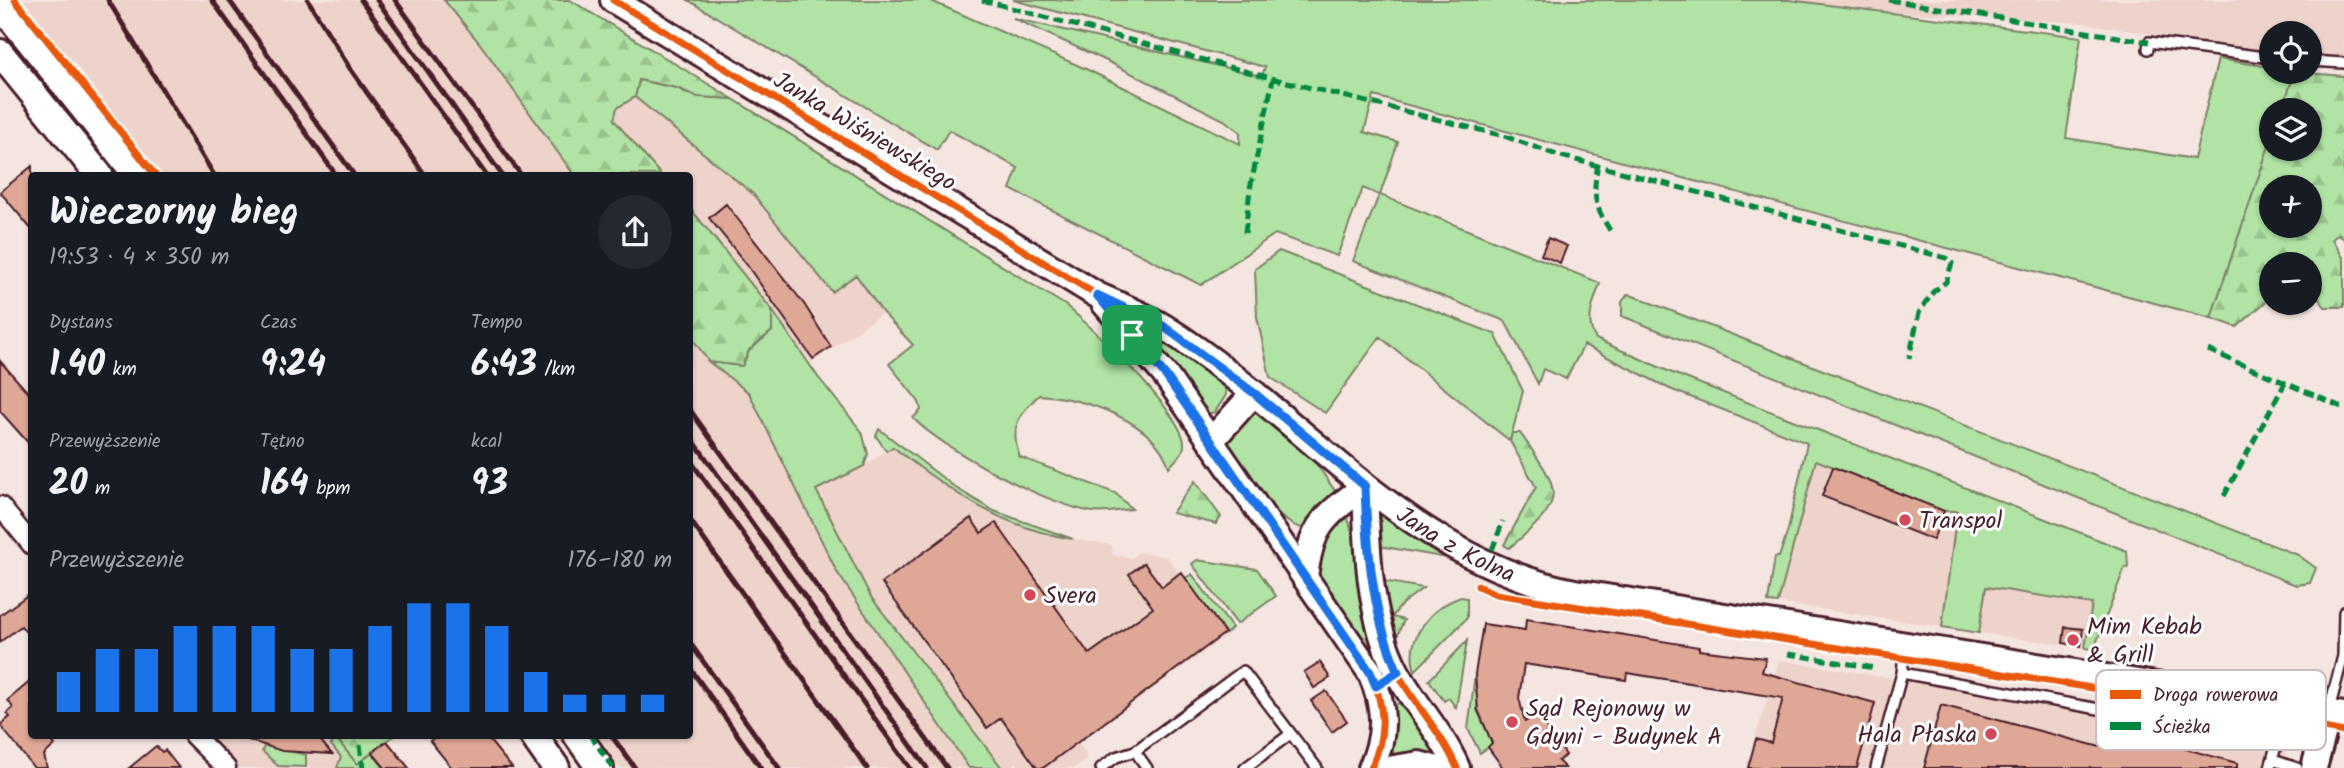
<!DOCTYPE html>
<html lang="pl">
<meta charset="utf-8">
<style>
body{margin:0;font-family:Kalam,sans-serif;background:#242831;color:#f1f3f6;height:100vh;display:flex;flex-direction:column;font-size:26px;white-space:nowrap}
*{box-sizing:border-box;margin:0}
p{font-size:23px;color:#9ea1a6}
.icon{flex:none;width:38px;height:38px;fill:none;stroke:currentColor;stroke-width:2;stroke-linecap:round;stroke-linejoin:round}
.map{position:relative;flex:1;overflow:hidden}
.details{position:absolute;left:28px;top:172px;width:665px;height:567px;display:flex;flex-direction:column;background:#171b24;border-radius:7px;box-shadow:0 2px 5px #0004}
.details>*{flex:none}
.buttons{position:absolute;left:2259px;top:21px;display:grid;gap:14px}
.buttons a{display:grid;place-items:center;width:63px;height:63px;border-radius:50%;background:#171b24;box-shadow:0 2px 5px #0004;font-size:35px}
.pin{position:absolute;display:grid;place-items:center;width:60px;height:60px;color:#fff;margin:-30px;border-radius:14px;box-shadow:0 4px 10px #0006}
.round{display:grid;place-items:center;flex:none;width:74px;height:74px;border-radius:37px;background:#242831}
.headline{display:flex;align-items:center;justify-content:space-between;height:119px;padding:0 21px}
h1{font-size:38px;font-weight:700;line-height:52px}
.stats{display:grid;grid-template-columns:repeat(3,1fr);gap:10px;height:119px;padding:7px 21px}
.stats div{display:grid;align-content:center}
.stats b{font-size:35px;font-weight:700}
.stats small{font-size:19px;font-weight:400}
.stats p{font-size:19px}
.chart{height:196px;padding:14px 21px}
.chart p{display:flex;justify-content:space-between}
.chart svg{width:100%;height:126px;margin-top:7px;stroke:#1a73e8;stroke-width:6}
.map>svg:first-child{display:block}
.built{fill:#eed3ca}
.green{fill:#b0e3a4;stroke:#7d8168;stroke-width:2}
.forest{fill:url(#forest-firs);stroke:#7d8168;stroke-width:2;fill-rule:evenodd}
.building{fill:#dfa896;stroke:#4a1f2b;stroke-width:2}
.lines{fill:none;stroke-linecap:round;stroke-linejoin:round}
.lane-casing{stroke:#4a1f2b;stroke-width:14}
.street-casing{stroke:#4a1f2b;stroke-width:23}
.secondary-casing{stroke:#4a1f2b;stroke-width:30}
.primary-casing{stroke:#4a1f2b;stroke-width:32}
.lane{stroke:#fff;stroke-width:9}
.street{stroke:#fff;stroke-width:18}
.secondary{stroke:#fff;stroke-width:24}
.primary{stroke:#fff;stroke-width:26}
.rail{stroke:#4a1f2b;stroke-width:5}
.quiet{stroke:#00873e;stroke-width:5;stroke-dasharray:10 5;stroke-linecap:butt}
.cycleway-casing{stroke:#fff;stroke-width:11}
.cycleway{stroke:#e8590c;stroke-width:7}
.route-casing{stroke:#fff;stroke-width:14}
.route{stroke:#1a73e8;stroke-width:9}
.poi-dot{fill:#d1495b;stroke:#fff;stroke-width:2.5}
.labels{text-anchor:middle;stroke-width:6;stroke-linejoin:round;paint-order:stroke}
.street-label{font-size:24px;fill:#4a1f2b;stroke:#fff}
.poi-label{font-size:24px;fill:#4a1f2b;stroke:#fff;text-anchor:start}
.key{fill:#fff;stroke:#c9bcbf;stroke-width:2}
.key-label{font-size:19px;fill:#4a1f2b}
</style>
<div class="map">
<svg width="2344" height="768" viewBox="0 0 2344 768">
<defs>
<pattern id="forest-firs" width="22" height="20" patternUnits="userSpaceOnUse" patternTransform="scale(1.75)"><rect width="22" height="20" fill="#b0e3a4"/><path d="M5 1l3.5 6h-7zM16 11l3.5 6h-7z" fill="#99c28d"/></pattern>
</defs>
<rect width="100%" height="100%" fill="#f5e5e0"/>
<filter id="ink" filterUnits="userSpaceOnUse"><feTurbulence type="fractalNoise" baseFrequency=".0143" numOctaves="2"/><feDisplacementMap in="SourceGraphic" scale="14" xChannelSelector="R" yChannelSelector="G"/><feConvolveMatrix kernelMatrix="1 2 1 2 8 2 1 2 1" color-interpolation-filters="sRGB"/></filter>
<g filter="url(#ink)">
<path class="built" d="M24,0h544l103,68 128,106 84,139 -125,87 102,176 -44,-86 43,-21 33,-22 58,43 59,32 36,13 67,10 1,10 19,3 6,-6 29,5 60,78 -149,108 8,10v6l-12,9h-53l-5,-6 -6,6h-390l-23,-33h93v-560h-527z
M1789,0h555v57h-34v-24h-38l-1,21 -187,-31 -236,-14z
M1815,460l129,51h14l-16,116 -164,-24z
M1986,587l106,17 -7,44 -106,-15z
M1779,660l509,82 -7,26h-535z
M206,735h128l23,29 -4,4h-116z"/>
<path class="green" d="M688,0h241l157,69 154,75v-12l-16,-12 -115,-58 -96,-44 249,58 3,-9 -252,-67h776l292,37 -15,101 128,21 24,-100 53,8 1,5h23l-13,38h-10l-1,30 -60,178 -837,-222 -10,36 34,10 -18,53 220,88c-6,19 -16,38 -4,56l74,33 457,179 1,17 -3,-1 -31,82 -9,-1 7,-44 -106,-17 -7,46 -37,-6 15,-116h-13l-128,-51 -38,143 -10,-1 7,-45h4l9,-27 19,-87 -137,-54 -86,-44 -18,34 -23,-10 -5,15 -33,-63 -152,-60 26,-66 -16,-7 -26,68 -62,-22 -74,51 -191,-96 8,-21 -69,-38 -12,20z
M639,80l38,8 10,6 46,5 332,206c24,19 121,111 119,140 0,8 -9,16 -15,22 -14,-47 -86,-69 -130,-72 -21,20 -30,33 -19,62l95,36 17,16c-12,1 -26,5 -38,3 -43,-5 -152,-63 -181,-94l8,-8 -2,-8 -30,-38 24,-19 -30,-32 -27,-38 -24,17 -79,-98 -118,-97z
M1279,251l216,83 28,57 -13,50 -130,-104 -55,76 -55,-36 -13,-60 -2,-48z
M1628,294l670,261 18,13 -6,15 -14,2 -674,-269v-14z
M772,310l46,67 44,55 6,22 -4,12 -48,24 55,107 131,171h-33l-132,-196 -88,-179 -40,-31 33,4 7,-15 23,-20z
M1122,314l102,69 2,12 -11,17 -10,3z
M1257,413l52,40 28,41 -20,12 -15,22c-32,-8 -61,-61 -78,-88l27,-26z
M879,429l77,59 38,23 79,28c-70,-10 -125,-49 -180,-92l-7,4 -10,-15z
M1370,511l13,2 70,46 -73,-13z
M1343,516l5,3 5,16 29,129 -3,1 -61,-92 6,-34z
M1197,560l60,9 19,27 -39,28 -45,-60z
M1192,574l40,54 -6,6 -41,-56z
M1383,581l40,7 -20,15 -11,14 12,3 -8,19z
M1461,597l6,1v20l-52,53c-11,-33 16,-64 46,-74z
M1467,641l-11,67 -7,-10 -5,3 -15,-21z
M1475,675l5,1 -3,34 16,34 -13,9 -12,-24z
M1404,699l36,56 -21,-3 -26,2 1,-48z
M336,738l21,26 15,-11 12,15h-47l4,-11 -10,-12z
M265,745l41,10v12l-28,-1 -16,-15z"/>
<path class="forest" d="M444,0h126l163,99 -35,-2 -21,-9 -38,-8 -4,17 -18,11 -3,12 47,55h-87l-93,-130z
M2295,72l49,4v163l-5,-5 -7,5 12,20v48h-19l-15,-20v-23h-38l-1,33 -34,30 -26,-9 60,-178 1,9h38v-39h-28zM2272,187h38v39h-38z
M690,208l82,102v21l-23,19 -7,16 -33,-4 -19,-27z
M1512,433h8c42,59 49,66 -11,115l-5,-3 32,-58 -26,-46z
M1195,481l26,36 -5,7 -44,-11z
M334,735h61l-38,29z"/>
<path class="building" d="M32,166v64l-32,-38z
M726,204l78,100 27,43 -18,12 -69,-98 -35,-43z
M1548,238l19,8 -7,17 -19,-8z
M0,361l32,36v50l-32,-36z
M1833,467l111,44 -11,29 -111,-44z
M971,518l10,15 15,-10 93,131 64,-46 -24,-34 15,-11 18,24 19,-15 44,61 -182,135h-6l-36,-50 -14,10 -105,-145z
M32,592v47l-11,-13 -21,16v-27z
M1526,619l173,28v3l67,8 -4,14 113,31 -18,65h-109l8,-29 15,4 12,-45 -156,-25 -1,7 -102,-16 -5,34 6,24 12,-8 29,41 -8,6 7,7h-62l-15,-21 4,-4 -14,-33 -3,-36 8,-50 42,6z
M2065,627l18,2 -2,17 -18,-3z
M1320,662l10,16 -16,10 -10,-16z
M32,680v55h15l8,10 -11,10 3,13h-13l-34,-43 10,-8 -3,-4 6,-5 -5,-8z
M1326,691l21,30 -15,11 -21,-31z
M1941,705l167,44 5,-20 124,34v5h-313z
M242,735h74l16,19 -50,-3 -40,-13z
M438,735h47l27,33h-60l-22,-27z
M387,741l22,27h-24l-13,-16z
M156,746l6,6 3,-2 14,18h-50z"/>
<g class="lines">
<defs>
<path id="lane" d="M2148,49l1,-7 123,16
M2310,61l34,2
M1902,673l213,39h48l79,13
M2246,701l-4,24 38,6 -10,37
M2329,710l14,-54 1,-44
M1135,751l12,17
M2273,760l24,8
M1101,768l15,-11 19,-6 108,-80 74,97
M1245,768l44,-33
M1876,768l26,-95 3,-26"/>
<path id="street" d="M0,506l32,39
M193,735l33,33"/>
<g id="secondary">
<path id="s1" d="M613,0l484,295c22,10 46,19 67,32 137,86 244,234 411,265l769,123"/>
<path d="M1104,303l62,73 204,296c15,34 17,62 1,96"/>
<path d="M1211,441l43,-48"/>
<path d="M1365,486c2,59 3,132 32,186 18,33 45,61 60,96"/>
<path d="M1305,578c6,-54 19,-61 60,-92"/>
<path d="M1394,768l25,-4 15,4"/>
<path d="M2314,768l15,-56"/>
</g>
<path id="primary" d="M0,4l137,171
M0,53l99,122
M533,735l23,33
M577,735l23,33"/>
</defs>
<use href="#lane" class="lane-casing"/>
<use href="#street" class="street-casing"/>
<use href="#secondary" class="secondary-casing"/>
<use href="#primary" class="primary-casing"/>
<use href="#lane" class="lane"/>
<use href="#street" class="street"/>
<use href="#secondary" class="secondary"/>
<use href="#primary" class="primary"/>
<path class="rail" d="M108,0l106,175
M212,0l124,175
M229,0l125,175
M308,0l41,67 76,108
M361,0l125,175
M377,0l125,175
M395,0l126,175
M690,410l257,358
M690,436l237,332
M690,460l220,308
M690,520l177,248
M690,643l89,125
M690,668l71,100
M611,735l24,33"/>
<path class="quiet" d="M982,0l281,76 241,60 53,19 389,103 6,5 -6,19 -13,10 -14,21 -10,45
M1889,0l260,42
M1598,164c-6,31 -4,41 13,68
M1245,233l5,-44 23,-110
M2208,350l136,58
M2224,496l61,-113
M1492,550l11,-29
M1788,654l87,14
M590,735l23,33
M360,745l3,23"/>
<defs>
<path id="cycleway" d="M15,0l140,175
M613,0l484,295 66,31 91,67 111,93c2,59 3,132 32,186 18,33 45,61 60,96
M1101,300l65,76 204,296c15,34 17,62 1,96
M1478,586l18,8 748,118 100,20"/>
</defs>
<use href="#cycleway" class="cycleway-casing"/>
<use href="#cycleway" class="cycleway"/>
</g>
</g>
<g class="lines" filter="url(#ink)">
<defs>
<path id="route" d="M1097,295l66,31 91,67 111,93c2,62 7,129 33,186l-22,14 -6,-14 -204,-296z"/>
</defs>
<use href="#route" class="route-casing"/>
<use href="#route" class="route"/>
</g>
<g class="poi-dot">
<circle cx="1905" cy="520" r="7"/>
<circle cx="1030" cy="595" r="7"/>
<circle cx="2073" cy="640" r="7"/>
<circle cx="1512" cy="722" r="7"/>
<circle cx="1991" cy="734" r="7"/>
</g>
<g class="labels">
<g class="street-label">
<text transform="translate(865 131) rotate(31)" y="8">Janka Wiśniewskiego</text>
<text dy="8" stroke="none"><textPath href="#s1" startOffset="1006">Jana z Kolna</textPath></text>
</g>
<g class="poi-label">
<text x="1919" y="528">Transpol</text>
<text x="1044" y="603">Svera</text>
<text x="2087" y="634">Mim Kebab<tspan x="2087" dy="28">&amp; Grill</tspan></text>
<text x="1526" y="716">Sąd Rejonowy w<tspan x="1526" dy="28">Gdyni - Budynek A</tspan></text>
<text x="1977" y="742" text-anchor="end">Hala Płaska</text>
</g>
</g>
<rect x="2096" y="670" width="230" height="80" rx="10" class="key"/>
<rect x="2110" y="690" width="31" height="9" fill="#e8590c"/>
<rect x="2110" y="722" width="31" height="8" fill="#00873e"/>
<g class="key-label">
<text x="2153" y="701">Droga rowerowa</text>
<text x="2153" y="733">Ścieżka</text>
</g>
</svg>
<div class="buttons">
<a><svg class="icon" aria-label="locate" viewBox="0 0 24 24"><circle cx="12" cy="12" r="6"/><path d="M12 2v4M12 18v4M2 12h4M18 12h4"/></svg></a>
<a><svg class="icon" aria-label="layers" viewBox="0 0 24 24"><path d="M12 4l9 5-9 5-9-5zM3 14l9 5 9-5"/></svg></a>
<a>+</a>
<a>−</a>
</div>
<div class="pin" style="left:1132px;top:335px;background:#1e9e55"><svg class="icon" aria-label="arrive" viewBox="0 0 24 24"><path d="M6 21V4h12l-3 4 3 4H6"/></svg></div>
<section class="details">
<div class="headline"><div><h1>Wieczorny bieg</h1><p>19:53 · 4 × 350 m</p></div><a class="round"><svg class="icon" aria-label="share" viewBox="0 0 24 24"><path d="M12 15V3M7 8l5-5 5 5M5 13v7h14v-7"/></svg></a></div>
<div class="stats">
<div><p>Dystans</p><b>1.40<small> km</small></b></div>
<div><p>Czas</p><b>9:24</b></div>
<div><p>Tempo</p><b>6:43<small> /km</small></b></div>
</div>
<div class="stats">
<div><p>Przewyższenie</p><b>20<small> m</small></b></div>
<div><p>Tętno</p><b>164<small> bpm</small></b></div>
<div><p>kcal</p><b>93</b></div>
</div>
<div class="chart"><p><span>Przewyższenie</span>176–180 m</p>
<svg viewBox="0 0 160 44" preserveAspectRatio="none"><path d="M5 44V30M15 44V22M25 44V22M35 44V14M45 44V14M55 44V14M65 44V22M75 44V22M85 44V14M95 44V6M105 44V6M115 44V14M125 44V30M135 44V38M145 44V38M155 44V38"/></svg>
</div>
</section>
</div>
